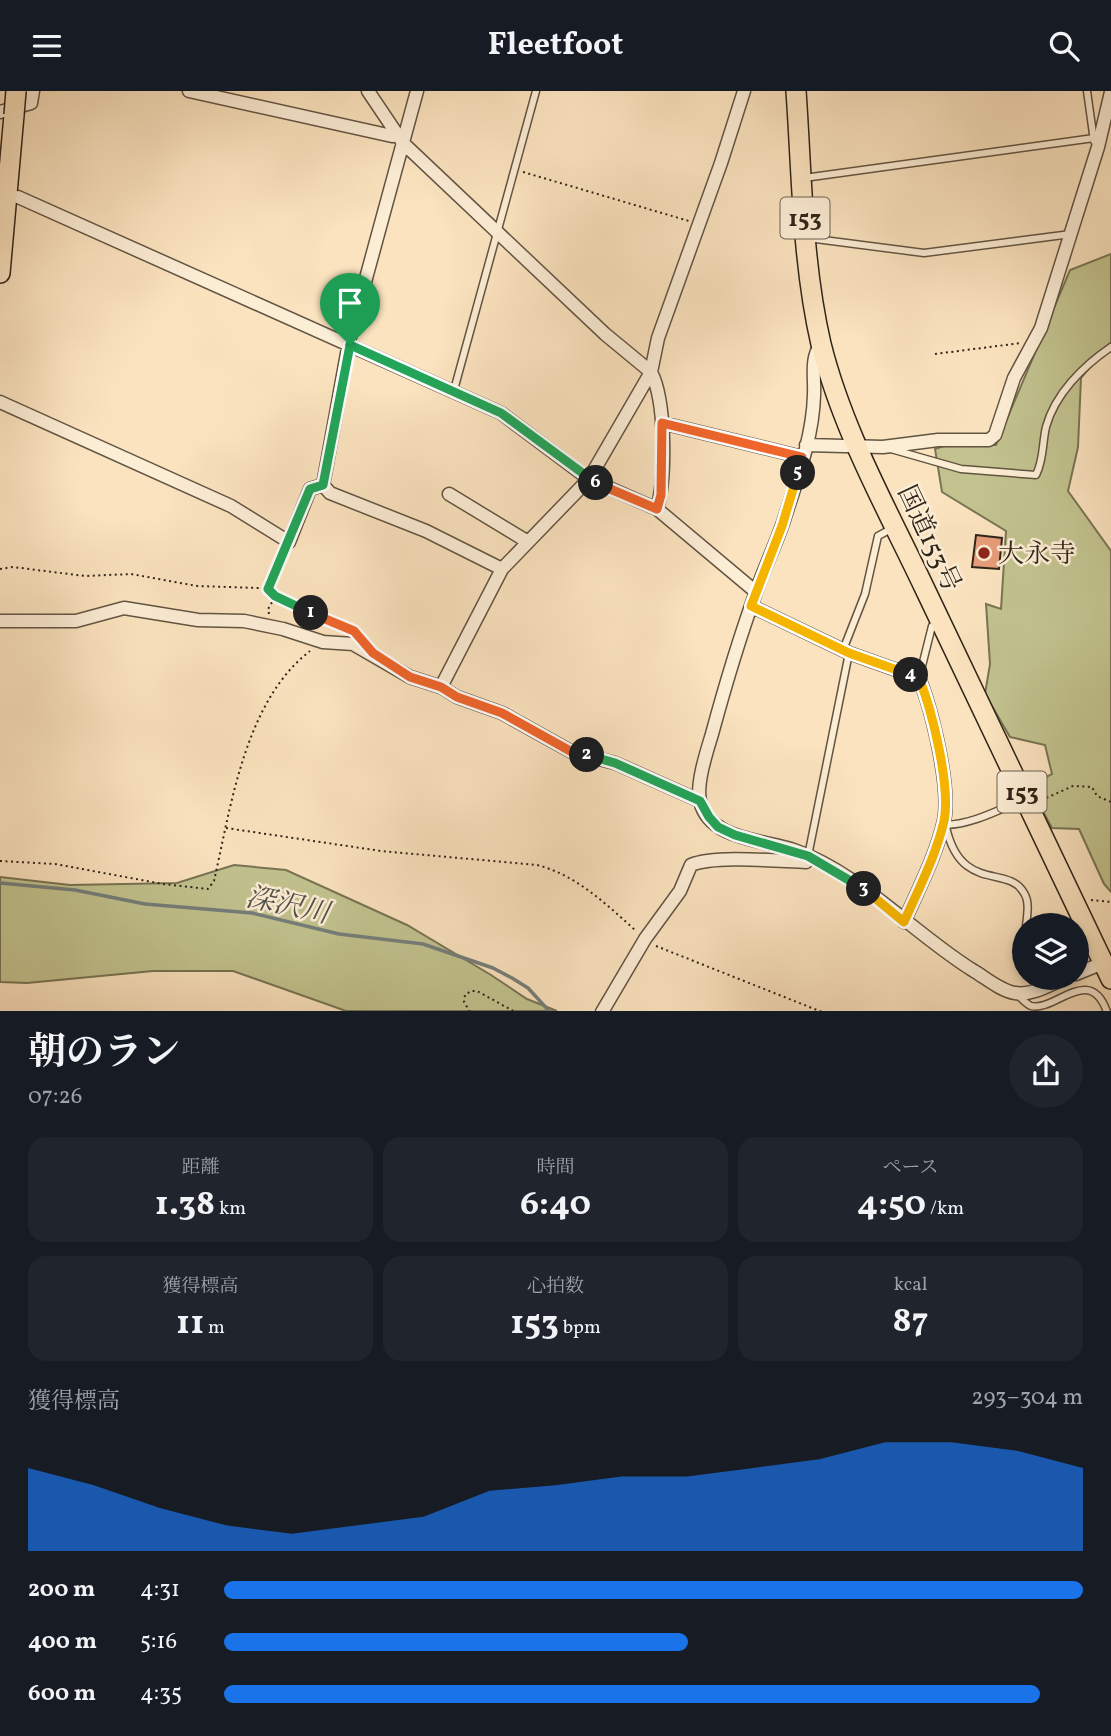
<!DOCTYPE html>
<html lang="ja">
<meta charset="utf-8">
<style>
body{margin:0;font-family:Vollkorn,"Noto Serif JP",serif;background:#20242c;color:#f1f3f6;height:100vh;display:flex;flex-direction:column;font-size:26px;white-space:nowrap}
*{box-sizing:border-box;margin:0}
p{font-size:23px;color:#9ea1a6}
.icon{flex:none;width:38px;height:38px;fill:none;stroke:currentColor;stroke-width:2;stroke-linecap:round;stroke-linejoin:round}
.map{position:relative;height:920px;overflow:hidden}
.drawer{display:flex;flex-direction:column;background:#171b24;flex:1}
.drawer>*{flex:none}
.tools{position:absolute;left:1012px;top:822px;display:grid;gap:14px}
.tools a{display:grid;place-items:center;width:77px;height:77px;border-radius:50%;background:#171b24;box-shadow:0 4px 10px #0003;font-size:35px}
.pin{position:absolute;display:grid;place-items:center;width:60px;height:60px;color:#fff;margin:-72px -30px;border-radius:50% 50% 50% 0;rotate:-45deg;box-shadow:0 0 7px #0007}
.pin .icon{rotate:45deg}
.km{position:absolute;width:35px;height:35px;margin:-18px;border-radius:50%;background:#222;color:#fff;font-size:19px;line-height:35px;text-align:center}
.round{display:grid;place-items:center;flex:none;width:74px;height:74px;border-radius:37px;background:#20242c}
.summary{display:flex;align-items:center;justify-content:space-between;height:119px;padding:0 28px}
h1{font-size:38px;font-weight:700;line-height:52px}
.stats{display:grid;grid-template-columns:repeat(3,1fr);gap:10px;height:119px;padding:7px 28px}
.stats div{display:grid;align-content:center;border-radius:18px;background:#20242c;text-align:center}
.stats b{font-size:35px;font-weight:700}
.stats small{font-size:19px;font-weight:400}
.stats p{font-size:19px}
.chart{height:196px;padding:14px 28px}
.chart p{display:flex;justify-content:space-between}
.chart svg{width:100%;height:126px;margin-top:7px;fill:#1a73e8;opacity:.7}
ul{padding:0 28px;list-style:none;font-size:23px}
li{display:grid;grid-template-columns:112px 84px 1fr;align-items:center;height:52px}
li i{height:18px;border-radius:9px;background:#1a73e8}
header{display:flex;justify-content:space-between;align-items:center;height:91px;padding:0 28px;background:#171b24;font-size:32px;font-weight:700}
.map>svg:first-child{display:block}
.green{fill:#c2c38f;stroke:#787454;stroke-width:2}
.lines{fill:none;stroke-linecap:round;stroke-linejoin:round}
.stream{stroke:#757f7b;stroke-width:3.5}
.building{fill:#e79d7a;stroke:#2f2419;stroke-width:2}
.service-casing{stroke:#625442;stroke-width:9}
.minor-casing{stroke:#625442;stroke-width:15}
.primary-casing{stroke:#2f2419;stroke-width:22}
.trunk-casing{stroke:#2f2419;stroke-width:22}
.path{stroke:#2f2419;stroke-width:2;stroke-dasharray:2 3.5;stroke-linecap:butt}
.service{stroke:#fcedd5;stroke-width:6}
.minor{stroke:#fcedd5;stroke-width:12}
.primary{stroke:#fbe3bf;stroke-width:19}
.trunk{stroke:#fbe3bf;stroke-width:19}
.primary-bridge-casing{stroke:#2f2419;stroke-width:22;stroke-linecap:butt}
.primary-bridge{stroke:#fbe3bf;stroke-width:19}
.split-1-casing{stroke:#fff;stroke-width:14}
.split-2-casing{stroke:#fff;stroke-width:14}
.split-3-casing{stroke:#fff;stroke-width:14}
.split-4-casing{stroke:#fff;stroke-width:14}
.split-5-casing{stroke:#fff;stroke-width:14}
.split-6-casing{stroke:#fff;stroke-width:14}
.split-7-casing{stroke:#fff;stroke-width:14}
.split-1{stroke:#22a559;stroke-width:9}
.split-2{stroke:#f0652b;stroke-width:9}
.split-3{stroke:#22a559;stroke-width:9}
.split-4{stroke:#f5b400;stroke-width:9}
.split-5{stroke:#f5b400;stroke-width:9}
.split-6{stroke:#f0652b;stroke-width:9}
.split-7{stroke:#22a559;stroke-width:9}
.poi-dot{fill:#8f2418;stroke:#fcedd5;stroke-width:2.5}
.labels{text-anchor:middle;stroke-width:5;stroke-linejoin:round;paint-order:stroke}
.shield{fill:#fcedd5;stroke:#6c6051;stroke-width:2}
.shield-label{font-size:24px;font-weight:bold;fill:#2f2419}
.street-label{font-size:26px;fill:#2f2419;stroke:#fcedd5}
.poi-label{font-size:26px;fill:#2f2419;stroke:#fcedd5;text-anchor:start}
.water-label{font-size:28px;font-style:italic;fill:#52524a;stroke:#fcedd5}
</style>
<header><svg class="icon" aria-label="menu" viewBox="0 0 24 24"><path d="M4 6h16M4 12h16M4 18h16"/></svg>Fleetfoot<svg class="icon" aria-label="search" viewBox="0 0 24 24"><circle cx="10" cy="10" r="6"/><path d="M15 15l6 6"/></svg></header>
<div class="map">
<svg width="1111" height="921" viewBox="0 0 1111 921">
<rect width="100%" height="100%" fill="#fbe3bf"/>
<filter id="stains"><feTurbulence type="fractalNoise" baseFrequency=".00286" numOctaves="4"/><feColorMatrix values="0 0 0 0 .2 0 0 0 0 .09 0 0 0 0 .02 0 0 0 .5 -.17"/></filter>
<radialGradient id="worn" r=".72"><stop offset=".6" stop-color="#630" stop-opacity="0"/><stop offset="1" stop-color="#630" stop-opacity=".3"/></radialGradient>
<path class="green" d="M1111,163v88l-30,36 -3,69 -10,44 43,60v341l-7,-8 -25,-55 -27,-1 -23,-42 23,-12 -7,-29 -35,-8 -25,-43 5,-30 -4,-60 15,5 5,-78 -64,-39 -7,-43 18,-6 43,2 74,-175z
M234,774l52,5 121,55 84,50 36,24 30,12h-211l-113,-40h-80l-126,12 -27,-1v-105l70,8 107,-2z"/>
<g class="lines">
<path class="stream" d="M0,792l75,7 70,14 107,9 87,21 84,10 70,24 19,10 16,10 22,24"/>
</g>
<path class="building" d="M976,444l26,3 -3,31 -27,-2z"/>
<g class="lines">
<defs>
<path id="service" d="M1087,0l7,50
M804,87l290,-40
M808,147l116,15 147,-19
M454,299l82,-299
M891,358l70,20 75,6c8,-16 6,-31 10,-48 9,-33 37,-61 65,-80
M268,498l21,-47
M843,559l22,-56 13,-58 13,-7
M919,587l13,-52 7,-4
M946,734c27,-1 52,-15 77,-25
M946,736c15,67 62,37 78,66 6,9 3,23 2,33
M808,765l41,-203
M1018,904c3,3 8,9 13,11 24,6 59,-43 76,6"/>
<path id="minor" d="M189,0l203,45 6,-1
M368,0l35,52 202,191 46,38c15,29 15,106 6,137
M0,21l31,-9 2,-12
M18,106l483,216 88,66 68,30 99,83
M821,253c-11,15 -6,33 -7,51 -1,43 -18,87 -31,128 -8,23 -19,46 -27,69 -17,47 -31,94 -44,142 -5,17 -16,49 -12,67 9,39 64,39 94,49 66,23 120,84 180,121 12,7 27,20 41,22 17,3 36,-9 50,-15
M0,311l231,104 58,36 21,-53 13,-4
M662,332l140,34
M806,354l77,2 55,-7h51l6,-5 19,-57 27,-50 57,-181 13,-55
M323,394l27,-148 67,-246
M323,394l7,8 96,38 76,38
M449,403l79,48
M751,515l98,47 70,25c13,32 32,110 25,143 -8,35 -26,69 -40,101
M0,530h76l48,-13 74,12 46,1 39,8 40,13 30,2 57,33 31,10 16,10 45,16 70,39 43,11 85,38
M441,596l61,-118 87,-90 62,-107 7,-34 63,-175 23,-72
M1076,883l27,-11 4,1
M602,921l43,-73 35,-48 11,-26c24,-10 86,-4 115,-3l2,-6"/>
<path id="primary" d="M0,182l14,-158"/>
<path id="trunk" d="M796,0c6,84 6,171 25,253 21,85 66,165 103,243 62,131 125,261 187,392"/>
</defs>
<use href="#service" class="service-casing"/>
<use href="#minor" class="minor-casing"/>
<use href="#primary" class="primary-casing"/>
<use href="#trunk" class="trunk-casing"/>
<path class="path" d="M523,81l166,49
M935,263l86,-11
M0,478l13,-2 72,9 46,-2 66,12 62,2
M275,505l81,37
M269,523l-1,-5 7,-12
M1041,706l5,1 27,-12 19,1 5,9 14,6
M226,737l155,23 156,14c39,10 68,38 98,65
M0,770l55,3 108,20 45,5 6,-8c17,-75 31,-180 96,-230
M1091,809l20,2
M656,855l166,66
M470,921l-6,-10 1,-7 6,-4h6l38,21"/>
<use href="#service" class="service"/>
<use href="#minor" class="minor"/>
<use href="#primary" class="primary"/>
<use href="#trunk" class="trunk"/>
<defs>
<path id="primary-bridge" d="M14,24l2,-24"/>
</defs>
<use href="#primary-bridge" class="primary-bridge-casing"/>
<use href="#primary-bridge" class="primary-bridge"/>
</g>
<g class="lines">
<defs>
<path id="split-1" d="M311,522l-36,-17 -7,-7 42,-100 13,-4 27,-140"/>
<path id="split-2" d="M311,522l43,18 19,22 37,24 31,10 16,10 45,16 70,39 15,3"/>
<path id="split-3" d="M587,664l28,8 85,38 9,16 9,10 17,8 73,21 56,33"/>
<path id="split-4" d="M864,798l40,33c14,-32 32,-66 40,-101 7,-34 -12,-111 -25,-143l-8,-3"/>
<path id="split-5" d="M798,382l-16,53 -31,80 98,47 62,22"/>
<path id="split-6" d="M596,392l61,26 4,-14 1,-72 140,34 -4,16"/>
<path id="split-7" d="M350,254l151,68 95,70"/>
</defs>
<use href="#split-1" class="split-1-casing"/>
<use href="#split-2" class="split-2-casing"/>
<use href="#split-3" class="split-3-casing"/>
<use href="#split-4" class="split-4-casing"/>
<use href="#split-5" class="split-5-casing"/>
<use href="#split-6" class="split-6-casing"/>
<use href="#split-7" class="split-7-casing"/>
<use href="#split-1" class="split-1"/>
<use href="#split-2" class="split-2"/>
<use href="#split-3" class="split-3"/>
<use href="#split-4" class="split-4"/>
<use href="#split-5" class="split-5"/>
<use href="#split-6" class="split-6"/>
<use href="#split-7" class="split-7"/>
</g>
<circle class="poi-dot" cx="984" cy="462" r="7"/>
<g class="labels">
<g class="shield">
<rect x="780.5" y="106.5" width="49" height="41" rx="5"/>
<rect x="997.5" y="680.5" width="49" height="41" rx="5"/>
</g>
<g class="shield-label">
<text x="805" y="135">153</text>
<text x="1022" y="709">153</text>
</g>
<g class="street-label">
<text transform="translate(930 447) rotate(65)" y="9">国道153号</text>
</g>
<g class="poi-label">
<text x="998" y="471">大永寺</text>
</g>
<g class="water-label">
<text transform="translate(288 813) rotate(12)" y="10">深沢川</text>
</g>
</g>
<rect width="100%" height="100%" filter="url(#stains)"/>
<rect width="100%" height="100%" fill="url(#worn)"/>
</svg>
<div class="tools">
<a><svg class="icon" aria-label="layers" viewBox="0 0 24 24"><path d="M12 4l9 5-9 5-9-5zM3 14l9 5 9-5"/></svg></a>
</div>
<div class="pin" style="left:350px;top:254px;background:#1e9e55"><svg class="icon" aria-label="arrive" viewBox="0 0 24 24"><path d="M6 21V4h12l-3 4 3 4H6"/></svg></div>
<b class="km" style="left:311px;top:522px">1</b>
<b class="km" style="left:587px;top:664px">2</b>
<b class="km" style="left:864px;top:798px">3</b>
<b class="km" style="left:911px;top:584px">4</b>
<b class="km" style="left:798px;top:382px">5</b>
<b class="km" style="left:596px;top:392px">6</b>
</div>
<section class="drawer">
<div class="summary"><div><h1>朝のラン</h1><p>07:26</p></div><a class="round"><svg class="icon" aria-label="share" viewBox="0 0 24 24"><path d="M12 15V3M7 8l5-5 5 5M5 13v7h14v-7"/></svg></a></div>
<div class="stats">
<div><p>距離</p><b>1.38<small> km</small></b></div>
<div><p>時間</p><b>6:40</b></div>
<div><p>ペース</p><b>4:50<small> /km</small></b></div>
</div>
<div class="stats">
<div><p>獲得標高</p><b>11<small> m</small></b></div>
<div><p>心拍数</p><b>153<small> bpm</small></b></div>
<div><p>kcal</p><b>87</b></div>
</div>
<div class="chart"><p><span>獲得標高</span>293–304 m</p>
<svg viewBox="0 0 160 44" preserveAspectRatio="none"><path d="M0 44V15L10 21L20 29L30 35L40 38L50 35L60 32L70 23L80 21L90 18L100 18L110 15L120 12L130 6L140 6L150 9L160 15V44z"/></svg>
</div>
<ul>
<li><b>200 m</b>4:31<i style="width:100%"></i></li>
<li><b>400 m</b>5:16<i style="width:54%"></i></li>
<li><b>600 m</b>4:35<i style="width:95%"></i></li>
</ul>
</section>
